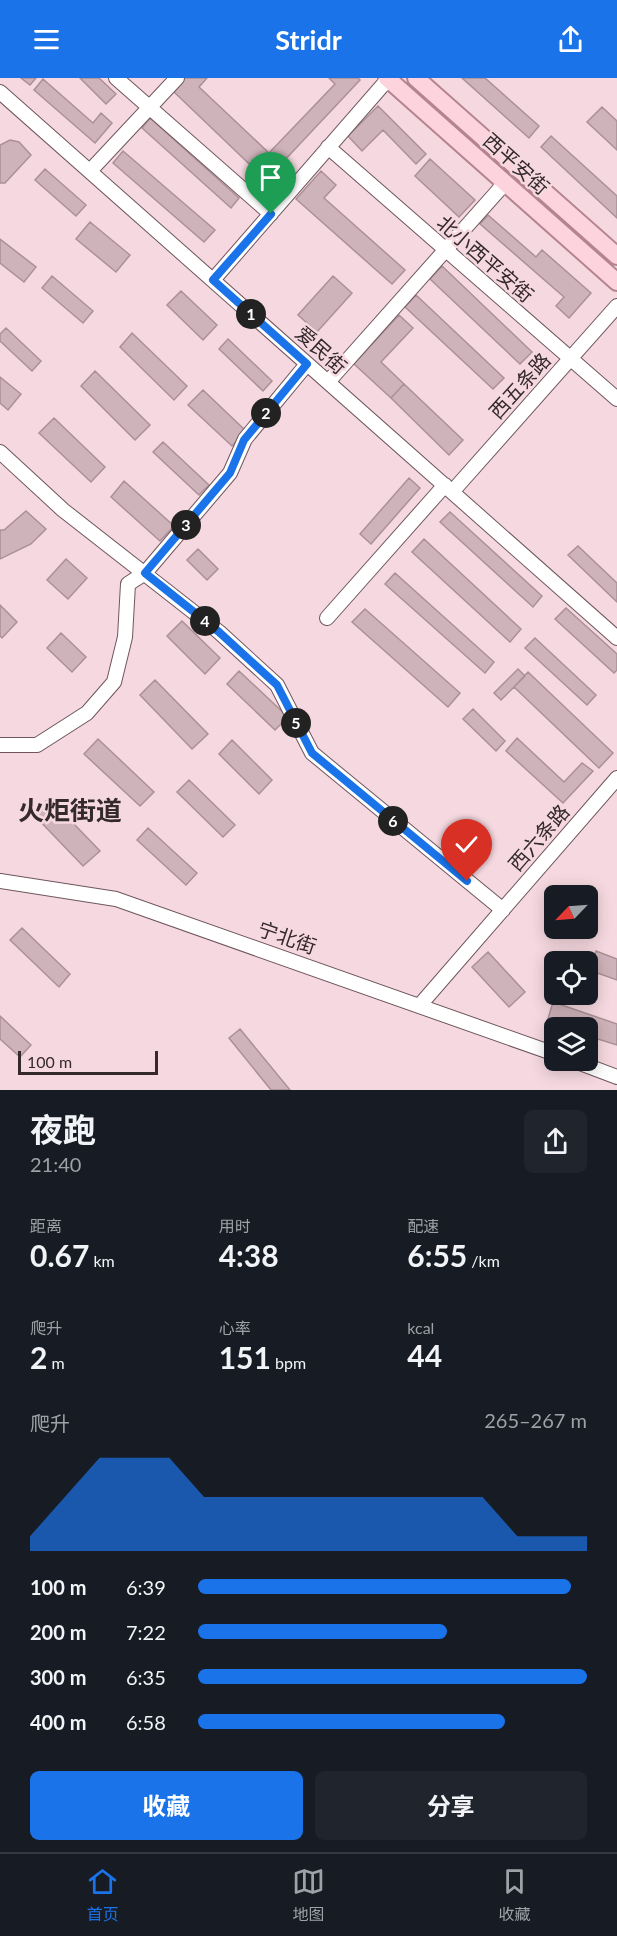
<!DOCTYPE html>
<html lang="zh">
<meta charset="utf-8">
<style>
body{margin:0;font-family:Lato,"Noto Sans SC",sans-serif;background:#20242c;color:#f1f3f6;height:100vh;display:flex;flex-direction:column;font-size:22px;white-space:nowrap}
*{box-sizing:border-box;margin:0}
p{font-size:20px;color:#9ea1a6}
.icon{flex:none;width:33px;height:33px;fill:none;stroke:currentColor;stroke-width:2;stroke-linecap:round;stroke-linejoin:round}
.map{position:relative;height:1012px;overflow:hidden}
.drawer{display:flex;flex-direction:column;background:#171b24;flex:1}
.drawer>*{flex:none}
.needle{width:39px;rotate:245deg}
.tools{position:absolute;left:544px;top:807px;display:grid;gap:12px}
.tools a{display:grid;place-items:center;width:54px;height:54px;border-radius:9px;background:#171b24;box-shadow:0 3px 15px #0003;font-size:30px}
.scale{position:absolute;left:18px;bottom:15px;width:140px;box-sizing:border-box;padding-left:6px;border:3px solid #34292c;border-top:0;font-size:16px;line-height:21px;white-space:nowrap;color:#34292c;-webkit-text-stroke:4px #f6d9e0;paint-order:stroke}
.pin{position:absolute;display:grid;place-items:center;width:51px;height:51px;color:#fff;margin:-62px -26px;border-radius:50% 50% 50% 0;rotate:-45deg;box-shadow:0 0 6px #0007}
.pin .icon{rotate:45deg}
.km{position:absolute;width:30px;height:30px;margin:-15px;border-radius:50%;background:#222;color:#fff;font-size:16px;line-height:30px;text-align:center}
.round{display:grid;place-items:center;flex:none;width:63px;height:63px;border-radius:9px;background:#20242c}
.headline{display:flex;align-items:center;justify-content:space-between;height:102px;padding:0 30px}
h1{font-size:33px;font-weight:700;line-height:45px}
.figures{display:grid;grid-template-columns:repeat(3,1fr);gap:9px;height:102px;padding:6px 30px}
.figures div{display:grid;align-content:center}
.figures b{font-size:30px;font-weight:700}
.figures small{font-size:16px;font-weight:400}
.figures p{font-size:16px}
.chart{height:168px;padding:12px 30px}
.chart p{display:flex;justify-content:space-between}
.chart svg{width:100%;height:108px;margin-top:6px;fill:#1a73e8;opacity:.7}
.primary-button{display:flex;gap:12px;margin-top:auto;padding:12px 30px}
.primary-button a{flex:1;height:69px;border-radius:9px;background:#1a73e8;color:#fff;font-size:24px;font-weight:700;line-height:69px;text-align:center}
.primary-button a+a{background:#20242c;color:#f1f3f6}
ul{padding:0 30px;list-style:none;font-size:20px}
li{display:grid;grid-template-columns:96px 72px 1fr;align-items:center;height:45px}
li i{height:15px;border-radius:8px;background:#1a73e8}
header{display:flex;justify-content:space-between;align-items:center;height:78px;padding:0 30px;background:#1a73e8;color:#fff;font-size:27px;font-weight:700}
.dock{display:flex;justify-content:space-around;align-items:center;height:84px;border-top:2px solid #363941;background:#171b24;font-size:16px;color:#9ea1a6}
.dock a{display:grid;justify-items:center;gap:3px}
.dock .active{color:#1a73e8}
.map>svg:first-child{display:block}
.building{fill:#cfb3ba;stroke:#ab9097;stroke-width:1.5}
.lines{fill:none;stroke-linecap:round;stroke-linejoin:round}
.minor-casing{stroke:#6e565c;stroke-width:16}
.major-casing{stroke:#b58491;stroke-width:20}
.minor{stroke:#fff;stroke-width:14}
.major{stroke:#fdd3de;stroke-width:16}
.route-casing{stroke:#fff;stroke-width:12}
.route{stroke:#1a73e8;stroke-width:8}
.labels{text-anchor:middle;stroke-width:5;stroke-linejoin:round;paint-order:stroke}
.street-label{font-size:20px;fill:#34292c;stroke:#f6d9e0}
.district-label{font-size:26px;font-weight:bold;fill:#34292c;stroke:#f6d9e0}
</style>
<header><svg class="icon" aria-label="menu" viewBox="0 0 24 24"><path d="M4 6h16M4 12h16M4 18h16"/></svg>Stridr<svg class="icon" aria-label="share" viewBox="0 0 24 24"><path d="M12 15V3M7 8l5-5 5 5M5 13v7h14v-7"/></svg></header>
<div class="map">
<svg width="617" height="1012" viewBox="0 0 617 1012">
<rect width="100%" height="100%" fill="#f6d9e0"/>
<path class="building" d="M21,0h15l-6,7z
M80,0h19l17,16 -10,10z
M185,0h22l-8,9 70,66 66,-69 -6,-6h29l2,2 -94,100 -93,-89z
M462,0h23l54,48 -10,12z
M43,1l50,44 8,-10 11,10 -17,20 -61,-53z
M378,28l48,48 -10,10 -33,-34 -21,21 -14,-15z
M602,29l15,14v29l-30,-28z
M150,40l89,80 -8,10 -89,-80z
M551,58l66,60v22l-76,-71z
M10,62l9,2 12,13 -26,28h-5v-38z
M123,73l92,79 -11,12 -91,-79z
M430,81l45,41 -16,17 -44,-41z
M45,91l41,36 -10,11 -41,-36z
M321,93l15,14 -12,13 81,72 -13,14 -96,-85z
M488,137l48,42 6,-7 49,43 -22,25 -13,-12 8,-9 -84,-73z
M90,144l40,33 -14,17 -40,-33z
M0,161l36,28 -12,15 -24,-19z
M442,188l90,86 -12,12 -90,-85z
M52,198l41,35 -10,12 -41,-35z
M333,198l19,17 -35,39 -19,-17z
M181,213l36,34 -14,15 -36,-35z
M416,217l88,83 -11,11 -88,-82z
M399,237l14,13 -32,34 23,22 -13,14 -37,-34z
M6,250l35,33 -9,10 -32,-30v-7z
M132,255l55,53 -13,14 -54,-53z
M228,261l44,42 -9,10 -44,-42z
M95,293l55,54 -15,15 -54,-54z
M0,299l21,17 -13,16 -8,-7z
M404,306l59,56 -14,15 -58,-57z
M203,312l43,41 -14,15 -44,-41z
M54,340l51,49 -14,15 -52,-49z
M163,364l46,43 -10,10 -46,-43z
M409,400l11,10 -49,56 -11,-10z
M124,403l50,45 -14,15 -49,-44z
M26,433l20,18 -15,15 -31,15v-29h4z
M450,434l92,84 -9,11 -93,-85z
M424,461l97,90 -11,13 -98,-90z
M578,468l39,37v19l-49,-47z
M198,471l20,20 -11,11 -20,-20z
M66,481l21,19 -19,21 -21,-19z
M395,495l99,89 -9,11 -100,-89z
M0,527l17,17 -15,16 -2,-2z
M566,530l51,46v16l-3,3 -59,-54z
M365,531l95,84 -12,14 -96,-85z
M182,543l38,37 -15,16 -38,-38z
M61,555l25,24 -14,15 -25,-24z
M535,560l61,57 -9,10 -62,-57z
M518,591l7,7 -24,24 -7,-7z
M239,593l49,46 -13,13 -48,-46z
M528,594l85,81 -14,15 -85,-81z
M155,602l53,54 -16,15 -52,-54z
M473,631l32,32 -9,10 -33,-32z
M517,660l47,44 18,-19 11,8 -30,32 -57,-52z
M98,661l56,53 -14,14 -56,-52z
M232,662l40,40 -13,14 -40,-40z
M189,702l46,45 -12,12 -46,-45z
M49,720l51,53 -17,15 -50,-52z
M148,750l49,45 -11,12 -49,-45z
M22,850l48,46 -11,13 -49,-47z
M596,873l21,8v21l-28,-10z
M488,874l37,40 -16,15 -37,-40z
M553,924l64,22v21l-29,-9v-8h-24l-17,-6z
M0,938l31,29 -11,12 -20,-18z
M240,951l50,61h-19l-42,-52z"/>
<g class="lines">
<defs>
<path id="minor" d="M116,0l155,136
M0,14l617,546
M328,69l289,252
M90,93l87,-93
M213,202l176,-202
M328,304l177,-199
M0,374l63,58 156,122 58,53 35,68 191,157
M452,414l165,-186
M327,540l118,-133
M0,667h37l50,-32 27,-31 11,-45 3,-53 17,-11 85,-100 15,-34 62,-75
M0,803l116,18 439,155
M420,927l197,-227
M572,982l45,17"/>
<path id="major" d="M387,0l230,204
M416,0l201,178"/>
</defs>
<use href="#minor" class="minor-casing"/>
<use href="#major" class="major-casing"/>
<use href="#minor" class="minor"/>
<use href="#major" class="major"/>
</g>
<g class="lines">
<defs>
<path id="route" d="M271,136l-58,66 94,84 -63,76 -14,33 -85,100 74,59 58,53 35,68 155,128"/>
</defs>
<use href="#route" class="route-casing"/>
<use href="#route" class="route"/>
</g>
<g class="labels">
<g class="street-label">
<text transform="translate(516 86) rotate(42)" y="7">西平安街</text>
<text transform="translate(485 181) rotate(41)" y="7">北小西平安街</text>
<text transform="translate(321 272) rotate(42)" y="7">爱民街</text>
<text transform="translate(520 308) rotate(-48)" y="7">西五条路</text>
<text transform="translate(539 760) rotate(-49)" y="7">西六条路</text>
<text transform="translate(287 860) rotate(19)" y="7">宁北街</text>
</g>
<g class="district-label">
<text x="70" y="742">火炬街道</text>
</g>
</g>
</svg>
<div class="tools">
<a><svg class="needle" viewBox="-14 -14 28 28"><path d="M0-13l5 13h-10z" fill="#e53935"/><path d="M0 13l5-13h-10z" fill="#9ea1a6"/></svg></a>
<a><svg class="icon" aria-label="locate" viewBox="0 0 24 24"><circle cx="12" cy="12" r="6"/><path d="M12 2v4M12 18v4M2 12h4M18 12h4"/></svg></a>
<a><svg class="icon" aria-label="layers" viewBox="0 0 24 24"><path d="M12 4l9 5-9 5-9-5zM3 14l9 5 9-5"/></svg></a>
</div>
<div class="scale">100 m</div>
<div class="pin" style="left:271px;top:136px;background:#1e9e55"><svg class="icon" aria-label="arrive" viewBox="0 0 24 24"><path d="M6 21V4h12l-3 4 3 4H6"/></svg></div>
<div class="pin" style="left:467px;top:803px;background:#d93025"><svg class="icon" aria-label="check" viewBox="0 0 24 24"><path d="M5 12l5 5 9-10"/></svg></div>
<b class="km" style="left:251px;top:236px">1</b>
<b class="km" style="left:266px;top:335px">2</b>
<b class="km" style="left:186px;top:447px">3</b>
<b class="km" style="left:205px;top:543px">4</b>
<b class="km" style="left:296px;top:645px">5</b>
<b class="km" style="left:393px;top:743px">6</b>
</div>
<section class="drawer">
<div class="headline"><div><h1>夜跑</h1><p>21:40</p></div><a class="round"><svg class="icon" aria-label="share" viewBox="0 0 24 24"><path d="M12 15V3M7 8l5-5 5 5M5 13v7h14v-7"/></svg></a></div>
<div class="figures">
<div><p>距离</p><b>0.67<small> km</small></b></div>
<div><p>用时</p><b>4:38</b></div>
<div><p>配速</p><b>6:55<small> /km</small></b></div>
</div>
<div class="figures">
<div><p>爬升</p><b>2<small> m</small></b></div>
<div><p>心率</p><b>151<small> bpm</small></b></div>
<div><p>kcal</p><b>44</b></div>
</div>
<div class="chart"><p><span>爬升</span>265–267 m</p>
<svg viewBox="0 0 160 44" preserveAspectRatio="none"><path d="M0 44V38L10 22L20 6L30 6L40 6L50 22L60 22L70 22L80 22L90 22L100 22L110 22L120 22L130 22L140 38L150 38L160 38V44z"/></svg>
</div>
<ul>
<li><b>100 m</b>6:39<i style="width:96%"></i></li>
<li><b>200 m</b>7:22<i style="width:64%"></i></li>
<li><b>300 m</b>6:35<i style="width:100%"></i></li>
<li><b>400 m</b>6:58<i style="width:79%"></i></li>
</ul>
<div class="primary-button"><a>收藏</a><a>分享</a></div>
</section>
<nav class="dock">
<a class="active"><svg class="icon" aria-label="home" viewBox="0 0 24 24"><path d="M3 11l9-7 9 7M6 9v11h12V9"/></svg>首页</a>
<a><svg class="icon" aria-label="map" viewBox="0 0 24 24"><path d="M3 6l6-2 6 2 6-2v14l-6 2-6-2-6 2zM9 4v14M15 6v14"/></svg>地图</a>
<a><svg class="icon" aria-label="saved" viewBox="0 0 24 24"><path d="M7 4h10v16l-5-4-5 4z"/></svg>收藏</a>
</nav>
